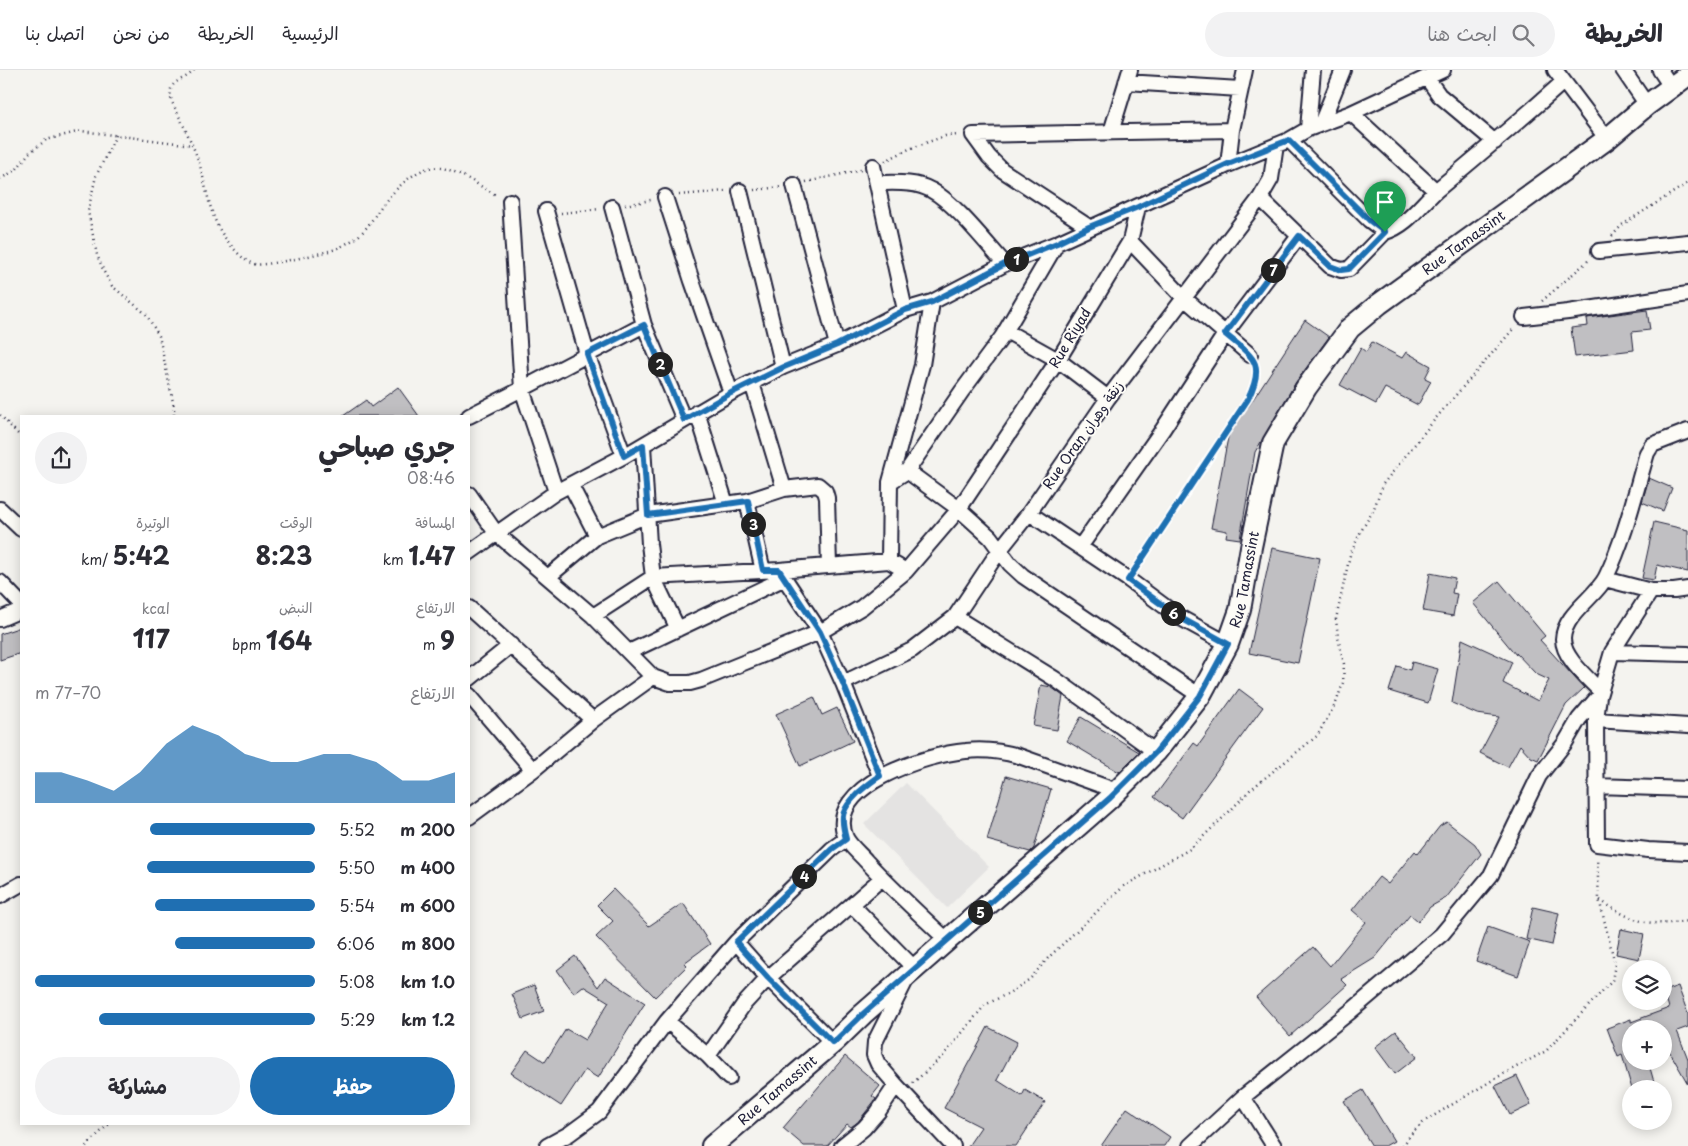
<!DOCTYPE html>
<html lang="ar">
<meta charset="utf-8">
<style>
body{margin:0;font-family:"Playpen Sans","Playpen Sans Arabic",sans-serif;background:#f2f2f3;color:#2b2b33;direction:rtl;height:100vh;display:flex;flex-direction:column;font-size:19px;white-space:nowrap}
*{box-sizing:border-box;margin:0}
p{font-size:16px;color:#7c7c81}
.icon{flex:none;width:28px;height:28px;fill:none;stroke:currentColor;stroke-width:2;stroke-linecap:round;stroke-linejoin:round}
.map{position:relative;flex:1;overflow:hidden;direction:ltr}
.side{position:absolute;left:20px;top:345px;width:450px;height:710px;display:flex;flex-direction:column;background:#fff;border-radius:0px;box-shadow:0 2px 12px #0003;direction:rtl}
.side>*{flex:none}
.fabs{position:absolute;left:1622px;top:890px;display:grid;gap:10px}
.fabs a{display:grid;place-items:center;width:50px;height:50px;border-radius:50%;background:#fff;box-shadow:0 2px 12px #0003;font-size:25px}
.pin{position:absolute;display:grid;place-items:center;width:42px;height:42px;color:#fff;margin:-51px -21px;border-radius:50% 50% 50% 0;rotate:-45deg;box-shadow:0 0 5px #0007}
.pin .icon{rotate:45deg}
.km{position:absolute;width:25px;height:25px;margin:-12px;border-radius:50%;background:#222;color:#fff;font-size:14px;line-height:25px;text-align:center}
.round{display:grid;place-items:center;flex:none;width:52px;height:52px;border-radius:26px;background:#f2f2f3}
.overview{display:flex;align-items:center;justify-content:space-between;height:85px;padding:0 15px}
h1{font-size:28px;font-weight:700;line-height:38px}
.figures{display:grid;grid-template-columns:repeat(3,1fr);gap:8px;height:85px;padding:5px 15px}
.figures div{display:grid;align-content:center}
.figures b{font-size:25px;font-weight:700}
.figures small{font-size:14px;font-weight:400}
.figures p{font-size:14px}
.chart{height:140px;padding:10px 15px}
.chart p{display:flex;justify-content:space-between}
.chart svg{width:100%;height:90px;margin-top:5px;fill:#1f6fb2;opacity:.7}
.cta{display:flex;gap:10px;margin-top:auto;padding:10px 15px}
.cta a{flex:1;height:58px;border-radius:30px;background:#1f6fb2;color:#fff;font-size:20px;font-weight:700;line-height:58px;text-align:center}
.cta a+a{background:#f2f2f3;color:#2b2b33}
ul{padding:0 15px;list-style:none;font-size:16px}
li{display:grid;grid-template-columns:80px 60px 1fr;align-items:center;height:38px}
li i{height:12px;border-radius:6px;background:#1f6fb2}
header{display:flex;align-items:center;gap:30px;box-sizing:border-box;height:70px;padding:0 25px;background:#fff;border-bottom:1px solid #e1e1e2}
header strong{font-size:24px}
nav{display:flex;gap:28px;margin-inline-start:auto;font-size:18px}
.search{width:350px;height:45px;background:#f2f2f3;display:flex;align-items:center;gap:12px;box-sizing:border-box;padding:0 18px;border-radius:28px;color:#7c7c81;font-size:19px}
.map>svg:first-child{display:block}
.built{fill:#e4e3e2}
.building{fill:#c0bfc2;stroke:#22223b}
.lines{fill:none;stroke-linecap:round;stroke-linejoin:round}
.minor-casing{stroke:#22223b;stroke-width:18}
.secondary-casing{stroke:#22223b;stroke-width:24}
.path{stroke:#22223b;stroke-width:2.5;stroke-dasharray:1 4;stroke-linecap:butt}
.minor{stroke:#fdfcf7;stroke-width:14}
.secondary{stroke:#fdfcf7;stroke-width:20}
.route-casing{stroke:#fff;stroke-width:10}
.route{stroke:#1f6fb2;stroke-width:6}
.labels{text-anchor:middle;stroke-width:4;stroke-linejoin:round;paint-order:stroke}
.street-label{font-size:14px;fill:#22223b;stroke:#fdfcf7}
</style>
<header>
<strong>الخريطة</strong>
<div class="search"><svg class="icon" aria-label="search" viewBox="0 0 24 24"><circle cx="10" cy="10" r="6"/><path d="M15 15l6 6"/></svg>ابحث هنا</div>
<nav><a>الرئيسية</a><a>الخريطة</a><a>من نحن</a><a>اتصل بنا</a></nav>
</header>
<div class="map">
<svg width="1688" height="1076" viewBox="0 0 1688 1076">
<rect width="100%" height="100%" fill="#f4f3ef"/>
<filter id="ink" filterUnits="userSpaceOnUse"><feTurbulence type="fractalNoise" baseFrequency=".02" numOctaves="2"/><feDisplacementMap in="SourceGraphic" scale="10" xChannelSelector="R" yChannelSelector="G"/><feConvolveMatrix kernelMatrix="1 2 1 2 8 2 1 2 1" color-interpolation-filters="sRGB"/></filter>
<g filter="url(#ink)">
<path class="built" d="M906,713l83,84 -42,41 -83,-84z"/>
<path class="building" d="M1647,240l3,20 -18,2 2,18 -59,7 -4,-29 17,-2 -1,-8z
M1305,250l24,17 -33,45 -41,70 -15,87 -14,-2 1,-6 -16,-3 18,-96 16,-26 3,1z
M1372,272l30,16 4,-6 25,14 -6,12 6,3 -13,24 -33,-17 -9,16 -36,-19 21,-37 5,4z
M398,317l21,29h-76l23,-16 5,7z
M1649,408l23,10 -9,23 -21,-9z
M1654,452l34,8v42l-31,-7 -3,15 -12,-2z
M1272,478l48,10 -22,105 -49,-10z
M1430,503l25,5 -3,15 5,1 -4,22 -30,-5z
M1499,511l46,55 -5,4 44,48 -18,17 -28,55 -7,-3 -11,-12 -12,22 -28,-14 19,-36 -22,-3 -25,-11 10,-64 50,23 -9,21 35,18 11,-21 -13,-6 -20,-21v2l-43,-52z
M21,557v26l-21,7v-26z
M1412,592l26,7 -10,34 -39,-12 8,-25 13,4z
M1041,615l10,2 12,9 -6,34 -24,-4z
M1239,619l24,18 -81,111 -28,-21 40,-54 4,3z
M814,627l8,18 15,-7 16,33 -53,25 -24,-52z
M1081,647l58,35 -20,20 -52,-31z
M1006,706l45,13 -17,59 -4,4 -43,-12z
M1447,752l28,22 6,10 -35,44 -16,9 -12,15 -8,-7 -35,43 -34,21 6,6 -57,51 -34,-39 57,-50 17,19 36,-44 -14,-12 27,-33 9,7 27,-33 3,3 22,-28z
M613,819l36,37 34,-23 27,41 -26,19 3,3 -32,31 -59,-60 17,-16 -16,-16z
M1533,837l26,6 -7,32 -26,-6z
M1488,857l42,15 -12,34 -42,-15z
M1621,859l23,5 -5,25 -23,-5z
M575,886l23,31 7,-10 40,26 -47,75 -13,-8 -24,36 -50,-33 16,-23 18,12 21,-33 19,11 24,-38 -26,-16 -9,7 -17,-23z
M534,915l10,26 -21,8 -11,-25z
M1678,916l10,28v13l-11,4 11,28v25l-21,-37 -3,1v-19h-33v32h17l8,28h-24l-10,-34 -4,2 -11,-29 24,-9v3l38,-14 -5,-17z
M988,957l29,15 -20,38 25,16 3,-6 20,12 -29,44h-48l13,-19 -37,-19z
M1396,961l21,26 -22,17 -20,-27z
M845,986l35,30 -8,10 4,3 -18,23 -7,5 -4,-3 -20,22h-23l-21,-18z
M1517,1006l14,29 -21,10 -15,-29z
M1363,1020l31,51 -9,5h-13l-28,-45z
M1127,1038l43,29 -6,9h-63z"/>
<g class="lines">
<defs>
<path id="minor" d="M1555,0l52,69
M1623,0l24,35
M1660,0l12,18
M1427,8l12,17 56,47
M1126,12l114,7
M1351,43l85,78
M1321,54l22,-54
M1308,59l5,-59
M1111,62l19,-62
M973,65l259,-5
M973,65l16,22 13,13 87,57
M1289,70l80,80 16,12c22,-6 36,-28 53,-43 42,-35 84,-70 125,-107
M1228,95l4,-35 13,-60
M873,96l32,144
M877,113c17,0 38,-2 54,7 23,12 55,53 74,74
M794,115l43,160
M740,121l43,176
M665,127l27,84 39,112
M1260,128l70,68 11,4 8,-1 36,-37
M510,131l12,188 122,-64
M612,137l32,118 40,95
M546,141l41,143 37,102
M1130,171l54,57 66,57
M1599,181l89,-9
M1524,247l44,-5 120,-18
M1006,261l52,29 50,38
M752,313l32,106
M697,342l29,92
M469,346l53,-27 34,103
M643,375l6,99 4,33 25,52
M907,401l52,38 31,28 20,27 13,12 177,120
M890,412l17,-11 55,-80 40,-54 55,-94
M571,416l26,50
M469,424l27,39 97,83 60,61 17,6h20l11,-3 119,-48 42,-25 44,-36 53,-62 99,-149 72,-119 8,-34
M747,431l16,70
M0,439l21,20
M1029,443l100,67 50,37 49,27
M1080,477l83,-118 62,-95 74,-98
M469,483l87,-61 68,-36 107,-63 52,-26 54,-22 68,-35 27,-8 73,-38 52,-21 171,-78 61,-25 19,-11 43,-16 92,-43
M889,491l1,-79 32,-117 10,-63
M779,500l41,62 23,51 37,93
M548,507l49,-41 51,-21 99,-14 37,-12 34,-4 7,6 2,7 2,68
M1605,509l46,12h23l14,-2
M0,512l21,22
M1651,521l-39,61 -13,44 -3,24 1,124 51,6 40,2
M469,538l124,112
M593,546l60,-39 126,-7 110,-9 17,10
M955,547l100,62 101,73
M0,549l21,-9
M629,582l156,-74
M1612,582l76,2
M469,609l42,-34
M843,613l69,-33 43,-33 44,-66 30,-38 79,-115 152,-200 11,-19 5,-34
M1600,621c-12,-13 -37,-33 -37,-52 1,-25 33,-42 43,-62 19,-39 29,-83 41,-124l5,-8 36,-14
M469,625l64,75
M1596,650l92,6
M1596,716l92,3
M469,747l64,-47 60,-50 60,-43
M0,826l21,-12
M852,835l63,64
M948,871c-28,-26 -56,-52 -82,-80 -6,-7 -16,-15 -20,-23 -23,-53 83,-84 120,-87 17,-2 35,0 53,5l98,35
M736,872l32,36 65,65
M905,912l-30,60 -1,13 4,9 18,21 57,61
M667,951l41,35 21,22
M708,986l36,-52 24,-26 114,-100
M1243,1027l31,49
M547,1076l22,-12 30,-22 68,-91 69,-79 96,-93 14,-10
M842,1076l22,-18 14,-16 18,-27
M1190,1076l53,-49 108,-86 91,-77 49,-59 48,-99 26,-33 14,-24 20,-23"/>
<g id="secondary">
<path id="s1" d="M712,1076l121,-103 30,-29 247,-216 46,-46 44,-56 28,-52 12,-34 11,-63 22,-104 33,-55 44,-60 29,-24 228,-165 40,-34 41,-30"/>
</g>
</defs>
<use href="#minor" class="minor-casing"/>
<use href="#secondary" class="secondary-casing"/>
<path class="path" d="M194,0c-10,13 -29,8 -22,32 9,18 18,36 25,55 10,26 11,60 29,82 7,9 17,22 28,25 11,3 69,-11 82,-15 6,-3 14,-7 20,-11 12,-9 19,-24 28,-35 11,-13 28,-31 45,-35 23,-4 49,18 69,28
M116,65l-20,41 -8,35 9,44 7,17 8,14 34,28 13,22 15,71v9
M885,91l24,-12 36,-13 14,-1
M0,109l16,-9 13,-17 17,-13 35,-9 111,14
M806,112l55,-12
M754,120l27,-3
M679,125l47,-4
M625,135l26,-5
M561,143l39,-4
M1612,166l10,-11 66,-42
M1542,231l47,-41
M0,345l21,22
M1136,499l112,-170 8,-17 1,-14
M1600,830c32,22 49,27 88,21
M913,1013l30,-27 42,-51 24,-12 21,-14 19,-22 75,-71 66,-37 38,-36 22,-23 67,-54 19,-33 7,-20 1,-19 -6,-27 -2,-18 14,-64 11,-24 12,-20 10,-27 53,-66 79,-91
M86,1076l23,-22
M1403,1076l8,-12 14,-13 71,-43 50,-27 66,-70 3,-17 -16,-65 -2,-41"/>
<use href="#minor" class="minor"/>
<use href="#secondary" class="secondary"/>
</g>
</g>
<g class="lines" filter="url(#ink)">
<defs>
<path id="route" d="M1289,70l80,80 16,12 -36,37 -8,1 -11,-4 -31,-30 -74,98c28,23 41,28 23,65l-120,181 51,37 49,27 -28,52 -44,56 -46,46 -247,216 -30,29 -65,-65 -32,-36 96,-93 14,-10c-6,-23 -5,-29 12,-46 7,-6 14,-12 22,-17l-37,-93 -23,-51 -41,-62h-16l-15,-69 -100,14 -5,-70 -19,11 -37,-102 57,-29 40,95 47,-27 53,-26 53,-22 68,-35 27,-8 73,-38 52,-21 32,-16 49,-20 90,-43z"/>
</defs>
<use href="#route" class="route-casing"/>
<use href="#route" class="route"/>
</g>
<g class="labels">
<g class="street-label">
<text dy="5" stroke="none"><textPath href="#s1" startOffset="1211">Rue Tamassint</textPath></text>
<text transform="translate(1070 268) rotate(-59)" y="5">Rue Riyad</text>
<text transform="translate(1083 365) rotate(-55)" y="5">Rue Oran زنقة وهران</text>
<text dy="5" stroke="none"><textPath href="#s1" startOffset="791">Rue Tamassint</textPath></text>
<text dy="5" stroke="none"><textPath href="#s1" startOffset="86">Rue Tamassint</textPath></text>
</g>
</g>
</svg>
<div class="fabs">
<a><svg class="icon" aria-label="layers" viewBox="0 0 24 24"><path d="M12 4l9 5-9 5-9-5zM3 14l9 5 9-5"/></svg></a>
<a>+</a>
<a>−</a>
</div>
<div class="pin" style="left:1385px;top:162px;background:#1e9e55"><svg class="icon" aria-label="arrive" viewBox="0 0 24 24"><path d="M6 21V4h12l-3 4 3 4H6"/></svg></div>
<b class="km" style="left:1016px;top:189px">1</b>
<b class="km" style="left:660px;top:294px">2</b>
<b class="km" style="left:753px;top:454px">3</b>
<b class="km" style="left:804px;top:806px">4</b>
<b class="km" style="left:980px;top:842px">5</b>
<b class="km" style="left:1173px;top:543px">6</b>
<b class="km" style="left:1273px;top:200px">7</b>
<section class="side">
<div class="overview"><div><h1>جري صباحي</h1><p>08:46</p></div><a class="round"><svg class="icon" aria-label="share" viewBox="0 0 24 24"><path d="M12 15V3M7 8l5-5 5 5M5 13v7h14v-7"/></svg></a></div>
<div class="figures">
<div><p>المسافة</p><b>1.47<small> km</small></b></div>
<div><p>الوقت</p><b>8:23</b></div>
<div><p>الوتيرة</p><b>5:42<small> /km</small></b></div>
</div>
<div class="figures">
<div><p>الارتفاع</p><b>9<small> m</small></b></div>
<div><p>النبض</p><b>164<small> bpm</small></b></div>
<div><p>kcal</p><b>117</b></div>
</div>
<div class="chart"><p><span>الارتفاع</span>70–77 m</p>
<svg viewBox="0 0 160 44" preserveAspectRatio="none"><path d="M0 44V29L10 29L20 33L30 38L40 29L50 15L60 6L70 11L80 20L90 24L100 24L110 20L120 20L130 24L140 33L150 33L160 29V44z"/></svg>
</div>
<ul>
<li><b>200 m</b>5:52<i style="width:59%"></i></li>
<li><b>400 m</b>5:50<i style="width:60%"></i></li>
<li><b>600 m</b>5:54<i style="width:57%"></i></li>
<li><b>800 m</b>6:06<i style="width:50%"></i></li>
<li><b>1.0 km</b>5:08<i style="width:100%"></i></li>
<li><b>1.2 km</b>5:29<i style="width:77%"></i></li>
</ul>
<div class="cta"><a>حفظ</a><a>مشاركة</a></div>
</section>
</div>
